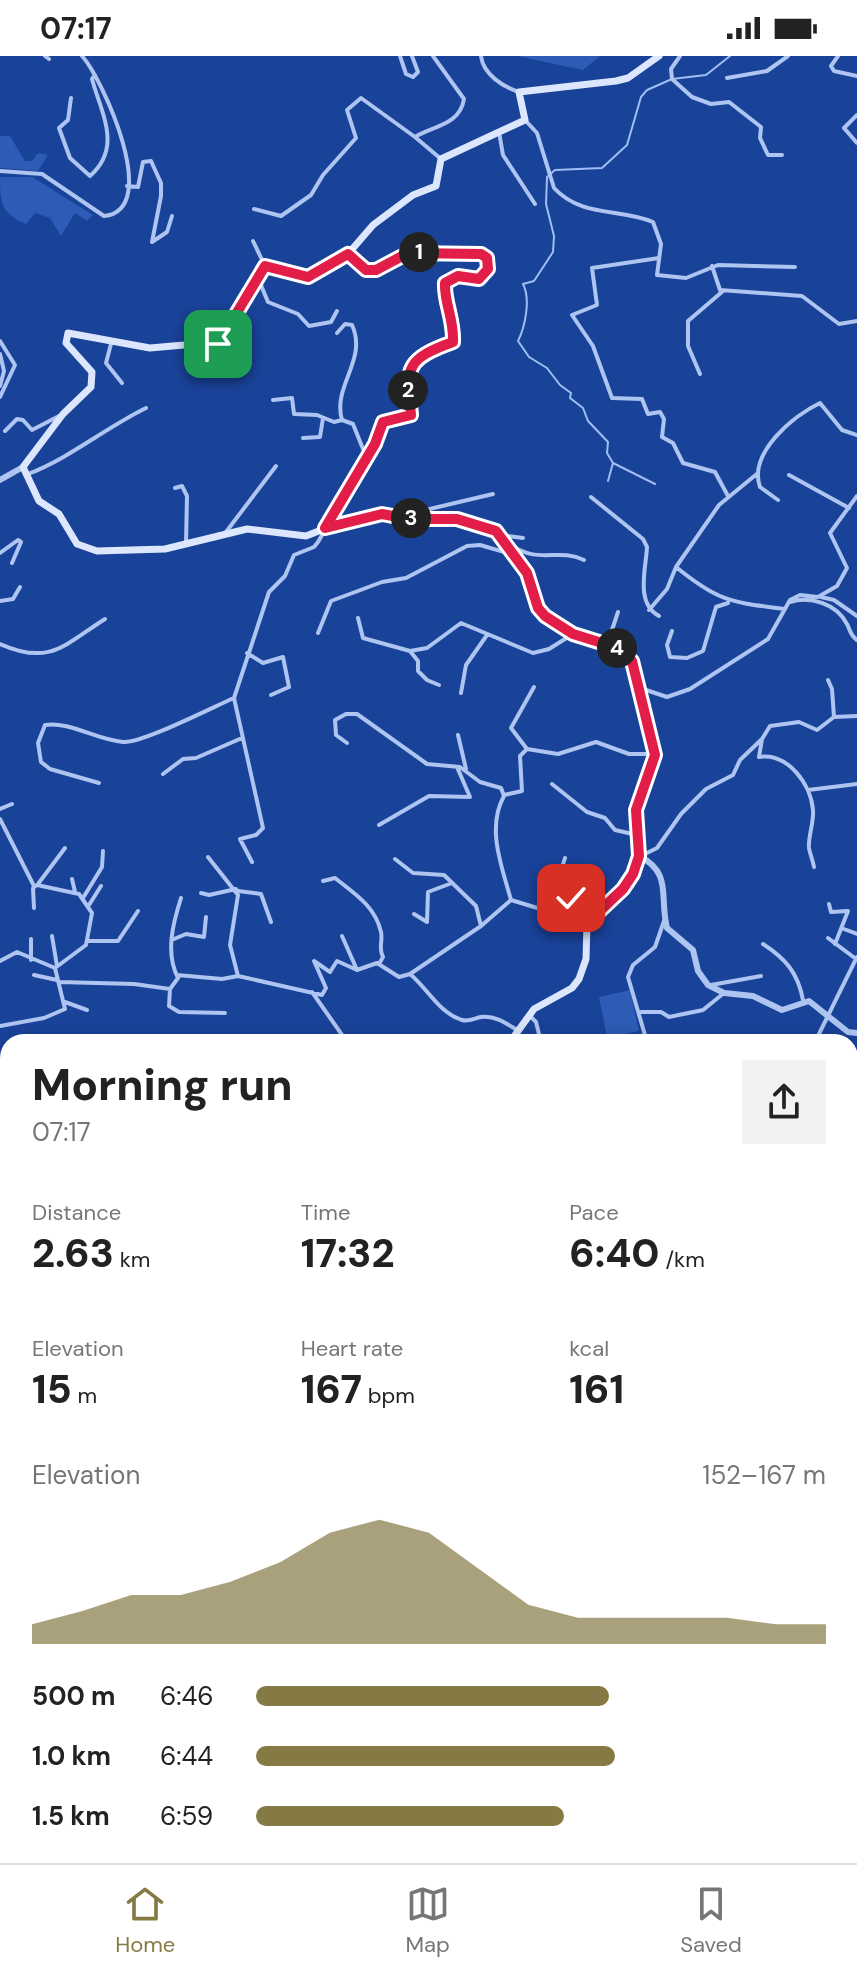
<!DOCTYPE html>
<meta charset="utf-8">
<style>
body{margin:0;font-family:"DM Sans",sans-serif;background:#f2f2f2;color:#222;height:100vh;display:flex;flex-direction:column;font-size:30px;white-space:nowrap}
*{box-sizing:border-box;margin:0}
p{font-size:26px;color:#767676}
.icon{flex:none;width:44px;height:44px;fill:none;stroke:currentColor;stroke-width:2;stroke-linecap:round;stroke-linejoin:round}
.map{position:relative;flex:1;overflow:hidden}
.drawer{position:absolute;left:0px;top:978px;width:858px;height:830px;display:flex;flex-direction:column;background:#fff;border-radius:24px 24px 0 0;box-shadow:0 4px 20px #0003}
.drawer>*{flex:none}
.pin{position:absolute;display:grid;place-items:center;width:68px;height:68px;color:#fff;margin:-34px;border-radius:16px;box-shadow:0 4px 12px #0006}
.km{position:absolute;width:40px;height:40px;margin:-20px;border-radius:50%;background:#222;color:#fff;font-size:22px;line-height:40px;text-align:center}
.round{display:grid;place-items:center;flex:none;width:84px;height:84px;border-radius:0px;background:#f2f2f2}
.headline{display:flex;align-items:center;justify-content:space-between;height:136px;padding:0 32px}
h1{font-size:44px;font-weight:800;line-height:60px}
.metrics{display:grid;grid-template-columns:repeat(3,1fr);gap:12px;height:136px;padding:8px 32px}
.metrics div{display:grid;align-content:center}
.metrics b{font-size:40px;font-weight:800}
.metrics small{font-size:22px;font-weight:400}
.metrics p{font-size:22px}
.chart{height:224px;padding:16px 32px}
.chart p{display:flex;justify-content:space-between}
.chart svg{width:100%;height:144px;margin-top:8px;fill:#857a44;opacity:.7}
ul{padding:0 32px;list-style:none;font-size:26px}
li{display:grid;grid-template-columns:128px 96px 1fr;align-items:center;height:60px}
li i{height:20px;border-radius:10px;background:#857a44}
.status{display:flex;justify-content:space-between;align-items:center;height:56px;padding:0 40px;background:#fff;direction:ltr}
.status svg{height:22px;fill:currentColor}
.tabs{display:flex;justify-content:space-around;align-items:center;height:112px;border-top:2px solid #e0e0e0;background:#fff;font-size:22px;color:#767676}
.tabs a{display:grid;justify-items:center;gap:4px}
.tabs .selected{color:#857a44}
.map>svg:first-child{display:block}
.green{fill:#2d5bb6}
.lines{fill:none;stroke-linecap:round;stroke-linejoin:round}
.stream{stroke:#a0bef3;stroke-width:2}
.river{stroke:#2f4d8d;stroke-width:6}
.minor{stroke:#aec4f1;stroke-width:4}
.tertiary{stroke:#aec4f1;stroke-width:6}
.secondary{stroke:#dce6fc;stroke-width:7}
.route-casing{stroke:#fff;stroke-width:16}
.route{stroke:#e11d48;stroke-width:10}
</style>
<div class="status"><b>07:17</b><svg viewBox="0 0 49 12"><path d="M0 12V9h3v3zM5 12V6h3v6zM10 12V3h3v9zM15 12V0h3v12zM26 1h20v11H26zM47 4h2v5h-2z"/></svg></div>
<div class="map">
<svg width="857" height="1807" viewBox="0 0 857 1807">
<rect width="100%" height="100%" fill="#194299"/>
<path class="green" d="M517,0h83l-17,14z
M0,80h10l15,25h7l6,-8 10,2 -10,16 -38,-3z
M0,121h32l61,38 -6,6 -12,-8 -14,23 -11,-18 -15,-5 -9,11c-25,-10 -26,-22 -26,-47z
M630,934l9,41 -32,6 -8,-40z"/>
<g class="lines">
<path class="stream" d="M613,407l42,21
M608,425l5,-18 -6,-10 1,-11 -20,-21 -5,-13 -13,-10 1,-5 -11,-8 -13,-17 -18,-11 -11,-16c7,-14 13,-42 5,-57l11,-3 19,-29 1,-16 -8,-32 1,-27 8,-7 47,-2 25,-23 14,-48 6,-7 25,-11 34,-4 24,-19"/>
<path class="river" d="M850,1726l7,5"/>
<path class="minor" d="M45,0l4,3
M400,0l6,18 7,3 5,-5 -6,-16
M433,0l31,43c-4,26 -31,27 -49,38l26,22
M481,0c2,18 22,31 38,36
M680,0l-9,13 1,10 20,18 19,7 18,-2 32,25 -1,11 8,17h14
M838,0l-7,10 3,5 23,5
M727,22l40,-7 21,-15
M71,42l-3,22 -9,8 11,30 20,18c33,-29 11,-63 2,-97l3,-4
M857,59l-13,13 13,15
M525,64l12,13 17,55c28,30 66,20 99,34l8,22 -4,31 29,3 32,-13 77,2
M499,76l4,23 32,49
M0,115l42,3 62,42c59,-6 -2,-138 -22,-160
M127,130l11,1 5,-25 8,-1 10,22v13l-9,46 15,-10 5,-16
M254,153l27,7 30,-21 12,-20 33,-37 -9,-28 14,-12 54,39
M253,185l12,25
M659,202l-67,10 5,37 -25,10 21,31 19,52 30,1 6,15 12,-2 4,7 -2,18 11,6 10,20 32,9 13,24
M712,210l8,24 82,6 37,28 18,-3
M258,222l10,24 30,12 11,12 22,-4 6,-11
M226,271l-8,19 8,12
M337,277l8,-9 7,1c16,35 -20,61 -10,95l11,4 14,35
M112,284l-6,23 16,20
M0,285l15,24 -15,32
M0,298l4,17 -4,15
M700,318l-12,-28v-25l35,-30
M273,344l19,-2 2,16 23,1 17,7 8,-2
M5,375l12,-12 6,1 9,10 29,-15
M303,382l17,-1 3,-19
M758,417l-39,32 -43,62c43,35 55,35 108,42
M28,418c42,-16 77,-46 118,-66
M789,419l60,33
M175,432l7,-2 5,10 -1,47
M591,441l52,42 4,8c-1,22 -12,56 12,69
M778,444l-18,-13c-12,-34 33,-71 60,-84l22,27 15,5
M400,460l93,-22
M226,476l50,-66
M501,479l22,3
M507,487c33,23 49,4 77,17
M0,497l18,-13 3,2 -9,21
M821,541l13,3 23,16
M0,545l13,-2 7,-12
M790,546c20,-6 46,1 57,22 4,8 3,11 10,16
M649,554l18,-21 9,-22
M358,562l5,20 47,13 17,-3 34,-25 72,30 16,-4 24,-15
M672,575l-5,14 3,12 17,1 16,-7 13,-44 12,-4
M318,577l13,-32 51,-19 24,-4 61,-32 13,-1 31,9
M0,588c50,22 64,1 105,-25
M607,589l11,-33
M410,595l8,10v10l9,9 12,5
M247,597l16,10 20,-6 6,30 -18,8
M534,631l-23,41 16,21 31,5 38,-12 33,12h24
M643,633l24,8 23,-8 78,-50 22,-39 10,-5 18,2 19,-11 10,-18 -17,-35 27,-37
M461,637l5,-28 21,-30
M834,661l23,-1
M458,679l8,34
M762,683l8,-13 29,-4 18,8 17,-13 -2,-28 -4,-9
M347,687l-11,-8 -1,-15 11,-6h11l70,50 33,3 20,15 21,6 3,8c-18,32 -2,71 7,104l76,23
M163,718l20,-15 13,-1 46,-20
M99,727l-49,-14 -9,-7 -3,-19 7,-18c24,-4 52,15 78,17 18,2 90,-35 111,-44
M552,728l35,28 18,6 10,12 22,5
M808,734l49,-6
M504,739l18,-4 -2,-35 7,-7
M0,753l12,-5
M0,763l34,67
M379,769l50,-29 41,1 -13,-30
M641,800l16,-8 24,-34 25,-25 27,-14 7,-15 22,-21 -3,18c28,-5 52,27 54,53 1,13 -5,26 -4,38 1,6 4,13 5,19
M208,801l30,38 -8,50 8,31 84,19 4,-7 -12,-27 16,11 7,-11 20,9
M565,802l-7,22 28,42
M395,803l18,14 31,2 32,31 5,20
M252,806l-12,-23 16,-4 7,-7 -29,-130 35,-106 16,-16 9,-21 20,-8 4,-5 57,-98 8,-22 27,-5 -4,-39 6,-14 41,-22c1,-24 -9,-40 -8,-59l13,-7 21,3 11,-16c-10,-15 -67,-14 -84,-9 -12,3 -21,16 -32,16 -11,1 -19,-9 -26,-16
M72,823l3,13
M323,825l12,-3c20,16 40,28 46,54 2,10 -3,16 2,25l-4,7
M38,828l27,-36
M238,835l23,3 10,28
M201,837l8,2 27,-6
M571,841l9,-25
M83,842l19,-31 1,-16
M181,842c-8,25 -16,55 -3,80l-8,11 -1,17 10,6 46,1
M829,848l2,8 17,-1 -13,33
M89,849l12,-19
M34,852l-1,-20 4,-3 42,9 13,19 -6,32 -31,23
M414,858l13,8 1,-30 24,-9
M844,873l13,5
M52,880l5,30
M342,880l15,34 20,-7 22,14 11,-3c18,15 29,39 52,46 7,2 13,-2 19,-3 13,-2 25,6 36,13
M828,882l28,21
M31,883v21
M174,883l12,-5 18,3 2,-20
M89,885h29l20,-30
M763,888c23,15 35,29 40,56
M0,905l17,-9 38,16 10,41 -21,9 -44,8
M410,918l71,-48 30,-26
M34,919l23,5
M177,919l45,4 16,-3
M59,926l75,2 36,5
M711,929l50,-9
M312,936l35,50
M65,946l22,8
M641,956h20l8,5 34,-7 21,-17
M530,960l6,6 5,20
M80,980l8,6
M647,986l-19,-65 5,-12 22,-18 9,-26
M815,986l42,-85
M850,1026l7,10
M0,1049l8,2
M850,1072l7,-5
M850,1106l7,-3
M0,1119l8,6
M0,1142l8,5
M0,1187l8,-19
M850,1262l7,-6
M0,1370l8,-2
M850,1390l7,1
M850,1431l5,-3
M0,1437l8,11
M850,1452l7,-2
M850,1479l7,16
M856,1508l1,-1
M8,1514v7
M850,1529l7,3
M0,1557l5,-3 3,-12
M0,1578l8,9
M850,1598h4
M850,1651h7"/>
<path class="tertiary" d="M0,424l23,-13
M639,800c34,17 20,41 28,72l26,22 5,21 10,14 16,8 29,3 29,14 27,-9 39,31 9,1"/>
<path class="secondary" d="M510,986l24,-33 38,-21 7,-9 7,-20 1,-36 46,-49 6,-18 -2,-53 18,-43 -14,-72 -14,-34 -54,-20 -28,-18 -7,-8 -16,-44 -11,-10 -10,-19 -16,-8 -28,-8h-48l-27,-5 -48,11 -28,11 -59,-7 -82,20 -68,2 -20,-7 -18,-30 -20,-13 -16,-34 40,-53 28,-27 1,-15 -26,-29 2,-10 82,15 34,-3 40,-16 38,-61 8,-3 38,12 9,-2 31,-21 25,-29 40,-30 23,-9 5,-27 84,-39 -6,-28 97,-11 12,-3 31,-22
M850,1360l7,1"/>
</g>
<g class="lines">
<defs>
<path id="route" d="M218,288l47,-78 43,11 40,-23 18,16h10l32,-17 73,1 6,4 1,11 -9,10 -21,-3 -13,7c-1,20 9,35 8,59 -50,18 -46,27 -42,73l-28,7 -8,22 -50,84 57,-14 27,5h48l39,12 31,42 11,35 7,8 28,18 45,14 14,13 23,94 -19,55 3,46 -6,18 -10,15 -36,34 -16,-25"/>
</defs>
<use href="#route" class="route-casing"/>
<use href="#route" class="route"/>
</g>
</svg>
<div class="pin" style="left:218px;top:288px;background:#1e9e55"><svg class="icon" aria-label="arrive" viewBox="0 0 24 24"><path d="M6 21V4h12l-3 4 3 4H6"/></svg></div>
<div class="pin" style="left:571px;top:842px;background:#d93025"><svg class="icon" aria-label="check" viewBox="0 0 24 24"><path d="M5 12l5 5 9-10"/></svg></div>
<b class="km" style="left:419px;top:196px">1</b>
<b class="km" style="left:408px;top:334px">2</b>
<b class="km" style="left:411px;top:462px">3</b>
<b class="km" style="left:617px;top:592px">4</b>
<section class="drawer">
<div class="headline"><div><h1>Morning run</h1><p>07:17</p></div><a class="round"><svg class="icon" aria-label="share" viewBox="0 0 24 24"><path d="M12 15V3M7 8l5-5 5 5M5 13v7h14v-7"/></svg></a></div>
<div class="metrics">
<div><p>Distance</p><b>2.63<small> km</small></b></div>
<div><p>Time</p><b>17:32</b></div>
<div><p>Pace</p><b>6:40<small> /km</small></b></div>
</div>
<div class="metrics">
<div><p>Elevation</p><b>15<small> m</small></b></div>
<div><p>Heart rate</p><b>167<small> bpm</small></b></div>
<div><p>kcal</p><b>161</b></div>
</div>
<div class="chart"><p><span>Elevation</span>152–167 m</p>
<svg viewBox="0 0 160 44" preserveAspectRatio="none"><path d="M0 44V38L10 34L20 29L30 29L40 25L50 19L60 10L70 6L80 10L90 21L100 32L110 36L120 36L130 36L140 36L150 38L160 38V44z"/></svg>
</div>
<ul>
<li><b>500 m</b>6:46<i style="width:62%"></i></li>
<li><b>1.0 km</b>6:44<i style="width:63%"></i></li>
<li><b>1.5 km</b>6:59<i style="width:54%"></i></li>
</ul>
</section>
</div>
<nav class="tabs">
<a class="selected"><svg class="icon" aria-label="home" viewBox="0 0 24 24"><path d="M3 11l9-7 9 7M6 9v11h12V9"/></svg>Home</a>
<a><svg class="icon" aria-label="map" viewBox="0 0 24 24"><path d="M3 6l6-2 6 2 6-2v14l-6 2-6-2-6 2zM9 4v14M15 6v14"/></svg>Map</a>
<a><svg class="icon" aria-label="saved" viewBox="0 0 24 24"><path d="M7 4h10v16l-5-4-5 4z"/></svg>Saved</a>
</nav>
